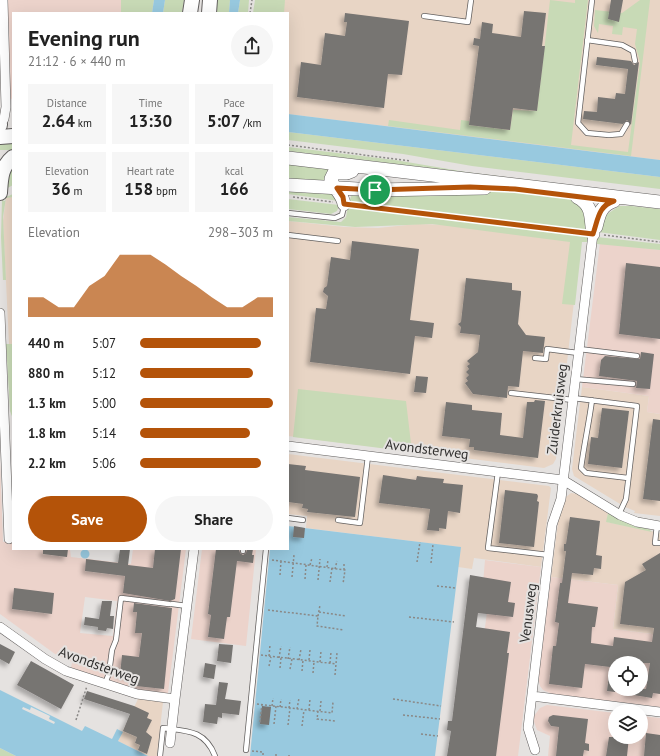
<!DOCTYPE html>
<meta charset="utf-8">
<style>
body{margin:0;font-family:"PT Sans",sans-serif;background:#f6f6f6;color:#222;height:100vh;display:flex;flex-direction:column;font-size:15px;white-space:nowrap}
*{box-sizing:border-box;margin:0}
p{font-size:13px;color:#767676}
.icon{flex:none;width:22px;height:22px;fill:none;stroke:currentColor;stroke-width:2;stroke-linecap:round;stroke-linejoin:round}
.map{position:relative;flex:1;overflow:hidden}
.drawer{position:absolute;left:12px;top:12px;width:277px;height:538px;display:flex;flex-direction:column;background:#fff;border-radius:0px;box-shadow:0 4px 16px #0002}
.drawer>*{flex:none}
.controls{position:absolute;left:608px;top:656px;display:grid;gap:8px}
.controls a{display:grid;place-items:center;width:40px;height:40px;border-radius:50%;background:#fff;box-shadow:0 4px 16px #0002;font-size:20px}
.pin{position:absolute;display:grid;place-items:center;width:34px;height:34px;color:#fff;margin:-17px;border:2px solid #fff;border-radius:50%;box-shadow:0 1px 4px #0007}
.round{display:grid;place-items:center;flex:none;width:42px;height:42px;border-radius:21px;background:#f6f6f6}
.headline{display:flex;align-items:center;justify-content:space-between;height:68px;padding:0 16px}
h1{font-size:22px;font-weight:600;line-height:30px}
.stats{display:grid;grid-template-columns:repeat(3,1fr);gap:6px;height:68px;padding:4px 16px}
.stats div{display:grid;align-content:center;border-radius:0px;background:#f6f6f6;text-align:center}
.stats b{font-size:17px;font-weight:600}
.stats small{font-size:11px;font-weight:400}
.stats p{font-size:11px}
.chart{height:112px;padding:8px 16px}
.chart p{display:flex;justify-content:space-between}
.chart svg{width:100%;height:72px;margin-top:4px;fill:#b45309;opacity:.7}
.button{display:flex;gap:8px;margin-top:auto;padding:8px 16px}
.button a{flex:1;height:46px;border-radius:24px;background:#b45309;color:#fff;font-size:16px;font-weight:600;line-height:46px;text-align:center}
.button a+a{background:#f6f6f6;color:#222}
ul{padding:0 16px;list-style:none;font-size:13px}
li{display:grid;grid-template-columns:64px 48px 1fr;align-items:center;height:30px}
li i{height:10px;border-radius:5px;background:#b45309}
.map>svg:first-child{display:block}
.commercial{fill:#e8d5c5}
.industrial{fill:#ecd3cb;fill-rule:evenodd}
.green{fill:#c8dab6}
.water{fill:#98c9df}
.pier{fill:#e5e2e0}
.building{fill:#777472;filter:url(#shadow)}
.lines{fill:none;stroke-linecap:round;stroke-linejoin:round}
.lane-casing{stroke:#63605f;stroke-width:6}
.street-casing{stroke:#63605f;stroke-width:10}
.secondary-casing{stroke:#63605f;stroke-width:14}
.primary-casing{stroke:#63605f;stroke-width:16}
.path{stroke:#8a8886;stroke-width:1.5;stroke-dasharray:2 2;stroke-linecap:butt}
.lane{stroke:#fff;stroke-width:4.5}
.street{stroke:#fff;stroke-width:9}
.secondary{stroke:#fff;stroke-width:13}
.primary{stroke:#fff;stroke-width:14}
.route-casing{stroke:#fff;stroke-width:8}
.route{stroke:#b45309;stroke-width:5}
.labels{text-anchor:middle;stroke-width:4;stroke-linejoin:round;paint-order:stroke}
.street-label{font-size:14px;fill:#31302f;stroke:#e5e2e0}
</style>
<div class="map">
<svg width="660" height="756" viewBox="0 0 660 756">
<defs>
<filter id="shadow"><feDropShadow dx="-3.5" dy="3.5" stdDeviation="2" flood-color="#0004"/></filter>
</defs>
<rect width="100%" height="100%" fill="#e5e2e0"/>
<path class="commercial" d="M268,0h392v160l-372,-46v-101h-22z
M6,197h7v147h-4l-6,-123z
M288,221l57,6 33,1 39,-4 39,1 125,15 -25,219 -3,5 -9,4 -256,-32z
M582,387l67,9 -2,16 13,2v102l-26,-3 1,-2 -10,-4 -51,-31 -2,-7z
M288,454l261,32 2,2 -10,79 -67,-9 -2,11 -14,-2 2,-20 -154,-19 1,-12 -19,-2z
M571,493l7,1 30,19 -1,9 53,11v102l-47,-6 5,-44 -67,-8 7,-55 8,-25z
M138,699l25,3 -6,54h-9l-30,-15z"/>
<path class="industrial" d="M8,0h113v12l-108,1v84l-4,5z
M600,243l60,7v164l-13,-2 2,-16 -67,-9z
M0,459l3,83h10v7h57l1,8 60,7 2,-15h53l-18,144h-21l-76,-24 1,-7 -17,-8 -55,-40zM85,597l32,4 -4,35 -33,-3z
M202,549h54l-10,97 -55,-7z
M485,560l56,7 -23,189h-50l21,-159 -7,-2z
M551,577l67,8 -5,44 47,6v72l-108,-13 -9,-4 -3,-4 -2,-9zM615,663h26v26h-26z
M547,705l68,8v24h26v-21l19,2v38h-112l2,-20 -13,-6 -4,-11 1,-3 6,-8z"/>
<path class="green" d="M121,0h33l-2,13h-36l5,-1z
M165,0h19l-2,13h-19z
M216,0h14l-1,13h-15z
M240,0h9l-1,13h-10z
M255,0h30l-1,13h-31z
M550,0l25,3v-3h13l-17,145 57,7 12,-90 -5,-18 2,-15 -14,-2 -1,8 -10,-1 1,-8 -14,-2 -1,9 -4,-7 1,-16 27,3 18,-13h10l-19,156 -243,-30 1,-6 71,10 1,-10 8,1v4l41,5 3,-20 24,1z
M288,132l372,45v12l-188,-23 -69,-12 -115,-14z
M13,141v9h-13v-8z
M288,147l107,13 71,12 194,24 -372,-45z
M13,164v21l-9,5 -1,-8z
M288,164l42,5 -4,12 -38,2z
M288,188l41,3 10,10 -51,-7z
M463,190c23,1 98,0 114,13 8,7 9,19 11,28l-239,-29 3,-8z
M13,194v3l-7,1 -3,19 3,63h-3l-2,-43 1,-37 3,1 1,-4z
M288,199l51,6v1l-2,5 -6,3 -43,-5z
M348,206l240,30 -1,6h-5l-7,63 -13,-1 8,-62 -138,-18 -77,3 -67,-6v-4l53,5 5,-5z
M619,206h12l29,3v31l-62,-8 8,-17z
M597,237l63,7v6l-63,-6z
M6,344h7v75l-3,-8z
M298,389l108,12 6,51 -119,-15z
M608,513l26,13 15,3 3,3 -46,-10z
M0,748l16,8h-16z"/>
<path class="water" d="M154,0h11l-2,13h-11z
M230,0h10l-2,13h-9z
M288,114l372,46v17l-372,-45z
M288,526l173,21 -26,209h-185l20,-207h18z
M80.5 554a4.5 4.5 0 1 1 9 0a4.5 4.5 0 1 1-9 0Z
M0,690l82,41 3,-5 27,13 5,-10 6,3 -5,9 30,15h-132l-16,-8z"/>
<path class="pier" d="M23,707l7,3 1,-3 19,9 -1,3 6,3 -1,2 -32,-15z"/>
<path class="building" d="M611,0h12l-4,22 -11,-3z
M524,11l22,2 -4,33h3l-8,65 -24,-3 -3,22 -41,-5 10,-79 -6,-1 1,-7 6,1 2,-17 11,2 -1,9 29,4z
M345,13l64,8 -7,54 -14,-1 -4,34 -87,-11 4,-35 20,3 4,-32 20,3 2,-14h-3z
M597,57l34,4 3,4 5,-3 -8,63 -4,-5 -4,4 -40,-5 1,-8 13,1 1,-15 17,2 1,-6 9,1 3,-25 -32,-4z
M352,241l67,8 -9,71 24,3 -2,15 -17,-2 -5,38 -100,-12 6,-54 10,1 2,-13 -5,-4 1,-4 3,-2 4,-29 19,3z
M626,263l34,4v72l-41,-5z
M466,278l46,5v7l9,1v3l-3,30 8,11 19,2 -2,16 -20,-2 -4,36 -11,-1 -1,12 -34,-4 -8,-11 3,-2 -2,-3 3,-3 -3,-3 3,-3 -2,-3 3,-2 -3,-3 11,-9 2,-17 -20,-2 1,-6 -3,-3 3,-2z
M641,352l13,2 -4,35 -14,-1 1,-7 -38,-5 2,-16 4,-4 35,3z
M416,376l12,1 -2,16 -12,-1z
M535,400l10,1 -7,57 -64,-8v-3h-5l1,-8 -28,-3 4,-34 26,3v5l30,3 -2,22 23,3 4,-36h7z
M602,408l27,3 -7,57 -34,-4 3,-27 7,1z
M653,419l7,1v81l-17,-2z
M288,464l18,2 -1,4 55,7 -5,40 -48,-5 1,-3 -6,-1 1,-4 -15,-2z
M383,475l33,5 1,-4 7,1 20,2 -1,4 20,2 -3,28 -12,-2 -2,18 -7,-1v3l-12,-1 3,-21 -51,-6z
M505,490l32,4 1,2 -1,5 2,1 -5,45 -35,-4z
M570,517l30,4 -4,34 6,1 -1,13 -7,-1 -1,7 -21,-2 -4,30 30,4 -3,20h-3l-1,16 22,3 1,-9 38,5 2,-14 -34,-4 5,-42 21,-12 -4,-6 18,-11v141l-7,-1 -1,5 -25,-4v-5h19l4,-26h-35v29l-8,-1 3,-24 -25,-3 -3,24 -33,-4 4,-38h3l3,-23 -4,-1 5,-39h2l4,-32h-2v-7h2z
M294,526l11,2 -1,10 -11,-1z
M43,549h25l-1,8 -24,-3z
M120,549h10l-2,16 25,3 2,-19h26l-6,50 -5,2 -47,-8 2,-17 -40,-5 1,-12 32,4z
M216,549h23l1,4 3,2 3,-2 1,-4h6l-1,6h2l-1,8 -16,-2 -7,56h-3l-3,22 -16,-2 3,-22 -3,-1z
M470,575l41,7 -3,20 7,1 -2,14 -35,-4 -2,14 34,5 -3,21h2l-13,103h-49l4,-25 -4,-1 1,-9h4z
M14,588l40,5 -2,21 -40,-5z
M102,601h10l-2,15h4l-1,13 -6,-1 -1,3 -8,-1v-3l-14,-2 1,-8 14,2z
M134,603l38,5 -8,81 -28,-3 1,-9 -17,-2 2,-20 17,2 3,-24h-7l2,-21h-4z
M0,644l15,8 -6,12 -9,-5z
M219,644l14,1 -2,18 -14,-2z
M31,661l43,24 -13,24 -44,-24z
M205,663l11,2 -2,14 -11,-2z
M219,682l9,1 -3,16 16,2 -2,14 -17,-2v5l-4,-1 -1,7 -14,-2 2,-18 11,1z
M87,691l47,15 15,7 -2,5 5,2 -6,12 6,5 -5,17 -9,-4 2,-5 -5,-2 2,-6 -14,-6 7,-17 -46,-15z
M262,706l9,1 -2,18 -9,-1z
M553,715l35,4 -3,24 4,1v7l-5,-1 -1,6h-27l3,-29 -8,-1 -3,-5 1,-4z
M646,733l14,2v21h-16z
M609,737h20l-2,19h-21z"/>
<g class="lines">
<defs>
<path id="lane" d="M592,0l-14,123 9,10 22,2 12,-1 6,-10
M424,16l44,6 3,-22
M587,40l35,5 11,6 2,10
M288,213l47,5 7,-3 2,-9
M288,235l50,6
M579,349l58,7
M535,358l11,1 1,-10 31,4
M575,379l58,5
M511,393l62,7
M573,398l64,8 -11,93 -7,15
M592,400c-3,23 -8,45 -11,68l5,5 42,5
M498,472l-10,76 61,7
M288,518l15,2
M338,520l22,3 8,-67
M657,525l-2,18h5
M243,551v-2
M172,604l15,2
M105,684l4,-11 3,-23 4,-10 5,-42 48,6
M246,750l20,-201
M160,756l3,-28c24,3 42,2 52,28"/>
<path id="street" d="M0,124l4,-5 2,-12 -3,-107
M0,313l9,226
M288,446l275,34 57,35 17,7 23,4
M0,627l45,32 21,12 71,23 38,5 19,-150
M532,696l128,16
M170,743l5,-44
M535,750l-7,-22 24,-203 9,-26 32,-265"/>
<path id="secondary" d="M288,158l372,44
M288,185l87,5 110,-2
M577,197c17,9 13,21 16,37
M344,204c-2,-12 -12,-16 -13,-25l3,-6h13l5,-2
M596,227c3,-12 4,-21 18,-26"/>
<path id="primary" d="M190,13l2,-13
M209,13l1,-13
M0,125v-1
M0,137l13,-1
M0,193c1,-15 1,-26 13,-36"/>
</defs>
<use href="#lane" class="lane-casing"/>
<use href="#street" class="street-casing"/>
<use href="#secondary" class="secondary-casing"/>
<use href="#primary" class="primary-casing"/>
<path class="path" d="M250,13l2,-13
M288,145l122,16
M293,197l40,5
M354,205l229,28
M604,235l56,7
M272,560l73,10 -2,14
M417,562l3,-20
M431,563l2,-19
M310,565l2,-7
M327,567l1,-7
M335,569l2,-8
M344,570v-8
M280,575l1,-14
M292,577l2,-22
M305,579l1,-14
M318,580l2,-21
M330,582l2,-14
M437,586l19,2
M268,610l50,6 -1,10 27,4
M319,612l27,4
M318,616l2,-11
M409,617l45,5
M261,655l75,9
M269,656l1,-11
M279,658l2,-12
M288,659l2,-12
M299,660l2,-11
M309,660l1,-10
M320,662l1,-11
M330,663l1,-11
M269,666l2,-9
M280,668l1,-10
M290,669l2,-10
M302,671l1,-11
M313,673l1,-11
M335,675l2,-22
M393,699l48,7
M257,704l75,9 1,-11
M272,706l1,-8
M280,707l1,-8
M289,708l1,-8
M297,709l2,-11
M309,710l1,-11
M318,711l-1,8 18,2
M320,711l1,-10
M403,715l37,4
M76,720l11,-34
M260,722l2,-18
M274,724l2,-18
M288,725l2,-17
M302,726l2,-16
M421,734l17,2
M252,751l11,1v4
M276,756v-3
M289,756v-1"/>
<use href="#lane" class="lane"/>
<use href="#street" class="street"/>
<use href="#secondary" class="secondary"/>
<use href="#primary" class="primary"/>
</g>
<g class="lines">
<defs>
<path id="route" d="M470,187l45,2 99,12c-16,5 -16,19 -21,33l-249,-30 -1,-7 -6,-9 38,2z"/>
</defs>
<use href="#route" class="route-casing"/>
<use href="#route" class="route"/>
</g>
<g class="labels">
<g class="street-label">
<text transform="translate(557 409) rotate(-83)" y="5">Zuiderkruisweg</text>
<text transform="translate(427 449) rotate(7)" y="5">Avondsterweg</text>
<text transform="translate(528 613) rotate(-83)" y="5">Venusweg</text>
<text transform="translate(99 665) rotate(20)" y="5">Avondsterweg</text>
</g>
</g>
</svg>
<div class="controls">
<a><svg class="icon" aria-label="locate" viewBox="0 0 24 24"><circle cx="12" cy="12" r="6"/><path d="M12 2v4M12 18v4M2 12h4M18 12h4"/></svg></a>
<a><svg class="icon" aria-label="layers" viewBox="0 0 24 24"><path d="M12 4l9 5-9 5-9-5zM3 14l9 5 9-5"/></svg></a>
</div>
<div class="pin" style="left:375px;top:190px;background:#1e9e55"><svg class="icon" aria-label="arrive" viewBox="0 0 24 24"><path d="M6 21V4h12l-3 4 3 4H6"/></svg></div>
<section class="drawer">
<div class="headline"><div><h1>Evening run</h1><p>21:12 · 6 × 440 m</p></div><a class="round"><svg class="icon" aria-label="share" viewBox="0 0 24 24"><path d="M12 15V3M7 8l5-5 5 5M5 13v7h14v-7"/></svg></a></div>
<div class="stats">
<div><p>Distance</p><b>2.64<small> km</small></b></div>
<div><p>Time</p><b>13:30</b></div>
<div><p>Pace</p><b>5:07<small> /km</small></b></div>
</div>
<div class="stats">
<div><p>Elevation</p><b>36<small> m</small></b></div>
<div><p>Heart rate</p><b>158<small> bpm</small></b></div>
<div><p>kcal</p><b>166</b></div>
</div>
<div class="chart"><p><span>Elevation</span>298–303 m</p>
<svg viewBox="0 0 160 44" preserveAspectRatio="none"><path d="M0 44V32L10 32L20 38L30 38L40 25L50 19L60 6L70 6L80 6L90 12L100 19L110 25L120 32L130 38L140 38L150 32L160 32V44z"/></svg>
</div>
<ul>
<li><b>440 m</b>5:07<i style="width:91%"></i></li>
<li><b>880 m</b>5:12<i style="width:85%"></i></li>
<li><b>1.3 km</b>5:00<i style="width:100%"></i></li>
<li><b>1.8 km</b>5:14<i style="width:83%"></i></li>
<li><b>2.2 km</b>5:06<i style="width:91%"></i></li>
</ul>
<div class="button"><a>Save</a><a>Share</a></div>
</section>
</div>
